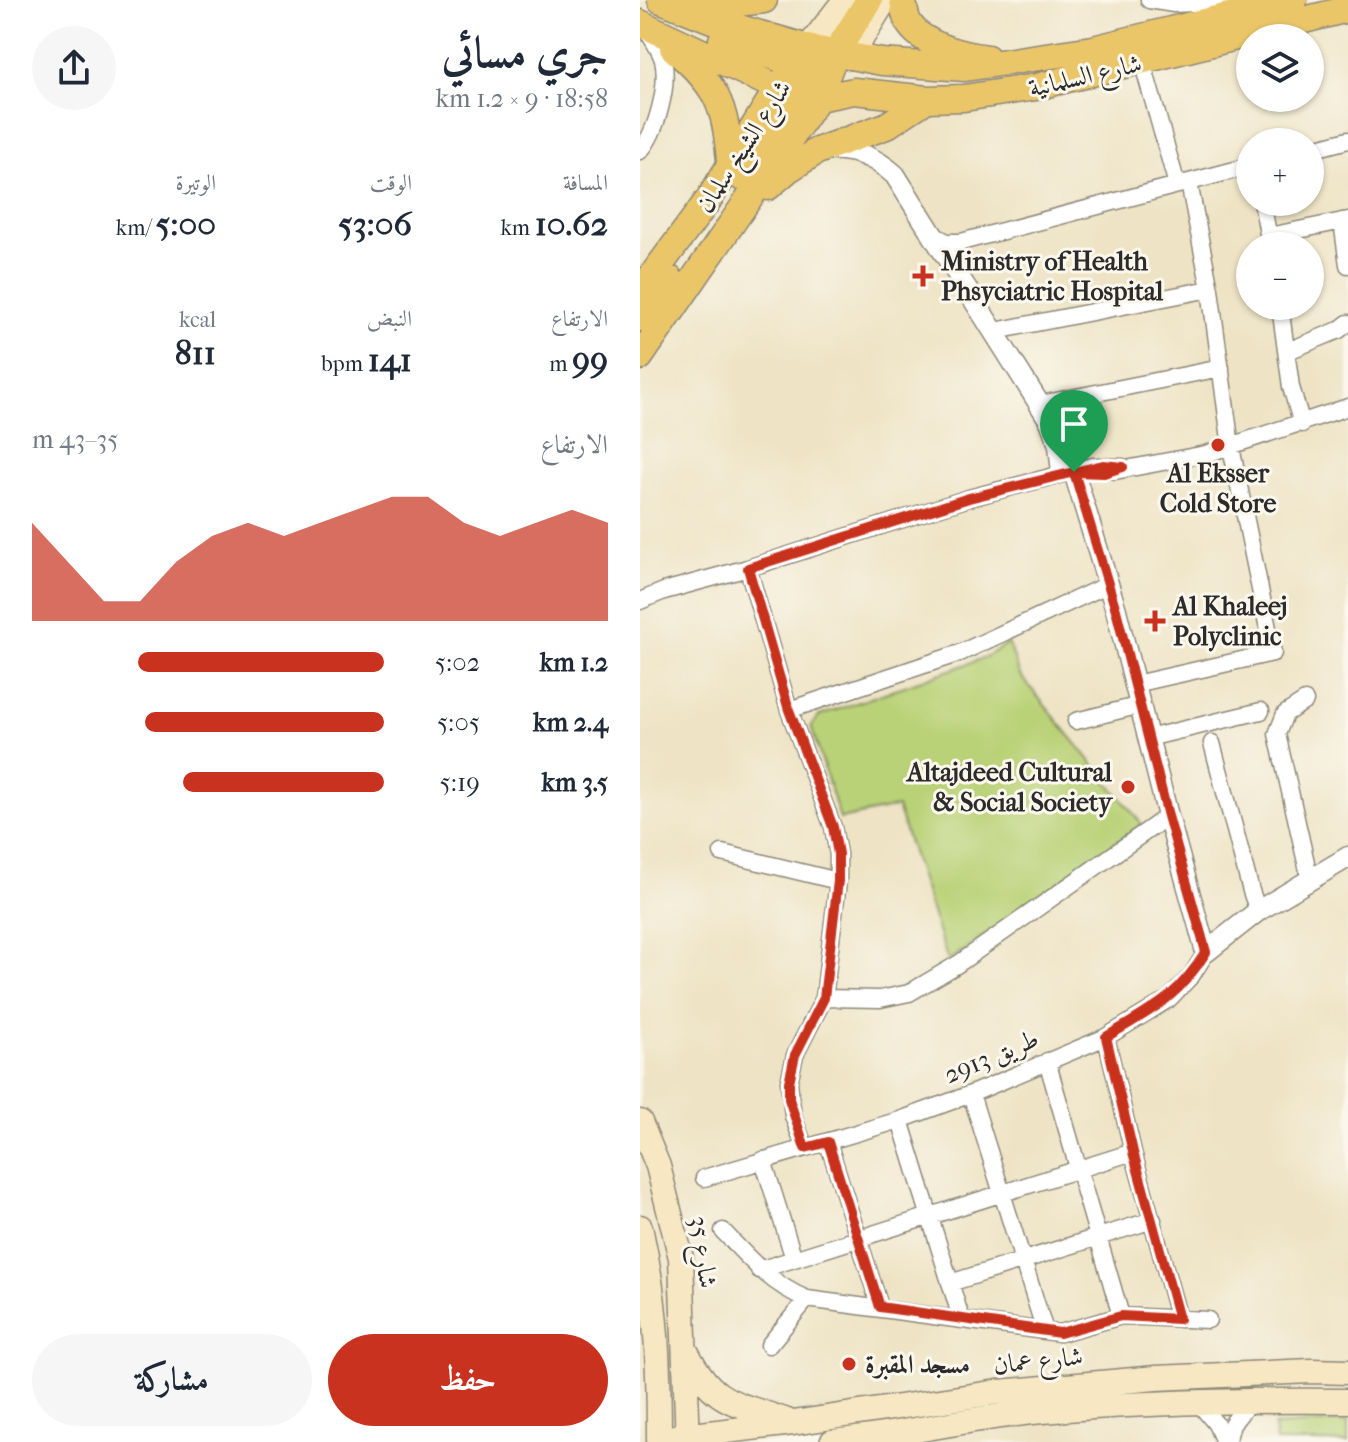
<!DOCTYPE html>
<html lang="ar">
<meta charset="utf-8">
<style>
body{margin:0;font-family:"IM FELL French Canon",Amiri,serif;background:#f6f6f7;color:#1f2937;direction:rtl;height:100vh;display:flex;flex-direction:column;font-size:30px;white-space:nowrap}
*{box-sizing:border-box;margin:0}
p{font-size:26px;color:#747a83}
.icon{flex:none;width:44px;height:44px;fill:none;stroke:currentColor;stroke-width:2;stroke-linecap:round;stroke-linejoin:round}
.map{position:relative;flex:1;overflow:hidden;direction:ltr}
.panel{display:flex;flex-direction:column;background:#fff;width:640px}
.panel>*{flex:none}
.controls{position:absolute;left:596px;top:24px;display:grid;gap:16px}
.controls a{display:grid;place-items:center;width:88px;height:88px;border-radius:50%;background:#fff;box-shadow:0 2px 6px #0004;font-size:40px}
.pin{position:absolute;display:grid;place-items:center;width:68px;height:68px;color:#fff;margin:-82px -34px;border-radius:50% 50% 50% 0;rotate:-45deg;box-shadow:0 0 8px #0007}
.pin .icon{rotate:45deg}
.round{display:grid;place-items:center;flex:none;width:84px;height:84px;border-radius:42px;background:#f6f6f7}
.head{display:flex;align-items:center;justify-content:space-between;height:136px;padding:0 32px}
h1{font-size:44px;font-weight:700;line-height:60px}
.stats{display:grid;grid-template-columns:repeat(3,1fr);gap:12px;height:136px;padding:8px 32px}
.stats div{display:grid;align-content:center}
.stats b{font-size:34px;font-weight:700}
.stats small{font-size:22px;font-weight:400}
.stats p{font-size:22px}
.chart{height:224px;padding:16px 32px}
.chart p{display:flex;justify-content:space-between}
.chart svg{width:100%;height:144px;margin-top:8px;fill:#c8321e;opacity:.7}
.action{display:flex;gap:16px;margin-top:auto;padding:16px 32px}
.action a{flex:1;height:92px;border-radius:48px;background:#c8321e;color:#fff;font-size:32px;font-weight:700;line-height:92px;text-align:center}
.action a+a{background:#f6f6f7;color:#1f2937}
ul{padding:0 32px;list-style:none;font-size:26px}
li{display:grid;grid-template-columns:128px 96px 1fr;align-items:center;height:60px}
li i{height:20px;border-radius:10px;background:#c8321e}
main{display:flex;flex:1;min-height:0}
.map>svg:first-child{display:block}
.green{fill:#b9d277;stroke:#727e51;stroke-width:2}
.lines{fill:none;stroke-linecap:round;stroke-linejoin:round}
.minor-casing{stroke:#8c8778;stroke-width:19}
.tertiary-casing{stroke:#8c8778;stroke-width:23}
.secondary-casing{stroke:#8c8778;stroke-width:27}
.primary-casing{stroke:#8c8778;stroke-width:29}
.minor{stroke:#fff;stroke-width:16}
.tertiary{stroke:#fff;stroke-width:20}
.secondary{stroke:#f7e8c3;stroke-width:24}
.primary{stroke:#ebc669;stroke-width:26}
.route-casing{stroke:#fff;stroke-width:16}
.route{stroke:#c8321e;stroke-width:10}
.poi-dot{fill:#c8321e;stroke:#fbf7ec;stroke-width:3}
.labels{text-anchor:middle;stroke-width:6;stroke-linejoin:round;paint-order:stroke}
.street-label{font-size:26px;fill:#2b2b2b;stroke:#fbf7ec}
.poi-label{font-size:26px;font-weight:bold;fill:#2b2b2b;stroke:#fbf7ec;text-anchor:start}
</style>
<main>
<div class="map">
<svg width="708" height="1442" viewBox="0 0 708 1442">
<rect width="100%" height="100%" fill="#fbf7ec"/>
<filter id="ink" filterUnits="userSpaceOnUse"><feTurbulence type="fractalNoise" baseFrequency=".0125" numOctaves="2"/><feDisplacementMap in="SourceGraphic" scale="16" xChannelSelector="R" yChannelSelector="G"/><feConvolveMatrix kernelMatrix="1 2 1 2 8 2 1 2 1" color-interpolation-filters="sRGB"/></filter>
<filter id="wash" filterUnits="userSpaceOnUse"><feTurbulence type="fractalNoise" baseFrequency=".006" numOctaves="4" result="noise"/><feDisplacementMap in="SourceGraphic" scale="32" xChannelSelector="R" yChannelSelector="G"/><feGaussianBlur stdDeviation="1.8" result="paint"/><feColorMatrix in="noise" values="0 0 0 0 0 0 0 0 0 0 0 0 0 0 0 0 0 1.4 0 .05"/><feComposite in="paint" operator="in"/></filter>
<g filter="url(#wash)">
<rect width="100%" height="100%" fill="#eee3c5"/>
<path class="green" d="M368,643l12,32 122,149 -194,137 -51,-154 -57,12 -29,-93 8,-10 165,-58z
M708,1421v21h-72l-2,-16z"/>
</g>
<g filter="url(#ink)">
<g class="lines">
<defs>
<path id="minor" d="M509,0l25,4 56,-3
M502,61l35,124
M670,150l38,-10
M0,151c17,-19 29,-66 23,-91 -3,-11 -12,-23 -18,-33
M622,202l8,42
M702,221l6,44
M295,236l12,6h14l289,-76
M629,236l79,-16
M640,306l11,81 11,37
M355,331l215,-42
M648,351l51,-21 9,-7
M401,404l180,-36
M475,471l91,-17 142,-47
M108,568l41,142 44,117 5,27v27l-14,117 -29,57 -6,27 4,34 12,32
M0,601l24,-10 84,-23 221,-70 124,-32 30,1
M495,684l138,-31 -42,-206 -21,-158 -21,-106
M665,701l-20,13 -8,20 33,146
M149,710l171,-57 149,-69
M436,721l65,-16
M508,738l113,-27
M572,743l39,148 7,20
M82,853l116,28
M184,998l56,1 29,-6 49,-29 210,-148
M466,1037l27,115 46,167
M407,1061l74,255
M331,1094l74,237
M260,1120l61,198
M188,1142l52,165
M123,1160l31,99
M64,1178l196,-58 71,-26 135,-57 63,-38 23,-24 14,-23
M83,1231c25,27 49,54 84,68l253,34 61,-17 87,4
M119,1270l374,-118
M310,1283l203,-63
M129,1345l38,-46
M558,1402l18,22 8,18
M587,1442l5,-18 19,-24"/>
<path id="tertiary" d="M187,150c27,-2 48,7 68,25l155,246 9,24 2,19 13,8 42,138 52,206 38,136 52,-41 90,-54"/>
<path id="secondary" d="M168,48l37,-48
M210,57l35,-57
M0,1122l18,44 23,92 7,184
M0,1227c17,74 19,140 19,215
M47,1353c27,53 49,49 100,68
M19,1439l134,-16 205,-31 158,-14 156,-7 36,1
M192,1442c71,-7 140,-25 211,-31 102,-9 203,-11 305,-10"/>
<path id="primary" d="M21,0l51,20 96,28 74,14 83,6 128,-19 201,-49
M263,0c1,8 2,18 7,25 15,21 53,30 77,33
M52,8l72,-8
M0,23l138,65 40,10 36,-7 73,8 37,-1 72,-11 312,-78
M82,40l88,28
M33,48c44,38 52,55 57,113
M101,177l63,-97
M128,187l21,-18 28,-18 69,-25 41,-27
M0,292l69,-93 69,-111 30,-40
M0,318l22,-26 8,-13
M0,357l178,-259 17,-44 34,-54"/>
</defs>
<use href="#minor" class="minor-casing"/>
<use href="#tertiary" class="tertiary-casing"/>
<use href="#secondary" class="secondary-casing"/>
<use href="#primary" class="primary-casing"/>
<use href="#minor" class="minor"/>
<use href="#tertiary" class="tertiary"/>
<use href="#secondary" class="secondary"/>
<use href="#primary" class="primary"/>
</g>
</g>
<g class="lines" filter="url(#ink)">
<defs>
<path id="route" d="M434,472l42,138 52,206 38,136c-29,47 -55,58 -100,85l27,115 46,167 -58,-3 -61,17 -180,-26 -52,-165 -23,6 -16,-49v-17l6,-27 29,-57 14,-117v-27l-5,-27 -44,-117 -41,-142 221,-70 105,-26 30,1 19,-6 -20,-2 -29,7"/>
</defs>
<use href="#route" class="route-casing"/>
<use href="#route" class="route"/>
</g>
<g class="poi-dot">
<path d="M279 264h8v8h8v8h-8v8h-8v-8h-8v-8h8z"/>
<circle cx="578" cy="445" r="8"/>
<path d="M511 609h8v8h8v8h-8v8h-8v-8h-8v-8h8z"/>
<circle cx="488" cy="787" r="8"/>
<circle cx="209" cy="1364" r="8"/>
</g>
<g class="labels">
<g class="street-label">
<text transform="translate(445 75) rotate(-13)" y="9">شارع السلمانية</text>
<text transform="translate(103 146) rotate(-57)" y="9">شارع الشيخ سلمان</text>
<text transform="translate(351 1056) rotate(-23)" y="9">طريق 2913</text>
<text transform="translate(64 1252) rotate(82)" y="9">شارع 35</text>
<text transform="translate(398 1360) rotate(-6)" y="9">شارع عمان</text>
</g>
<g class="poi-label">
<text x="301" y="270">Ministry of Health<tspan x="301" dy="30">Phsyciatric Hospital</tspan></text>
<text x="578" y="482" text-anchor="middle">Al Eksser<tspan x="578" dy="30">Cold Store</tspan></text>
<text x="533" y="615">Al Khaleej<tspan x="533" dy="30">Polyclinic</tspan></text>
<text x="472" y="781" text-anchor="end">Altajdeed Cultural<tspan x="472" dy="30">&amp; Social Society</tspan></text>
<text x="225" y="1373">مسجد المقبرة</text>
</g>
</g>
</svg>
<div class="controls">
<a><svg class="icon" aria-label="layers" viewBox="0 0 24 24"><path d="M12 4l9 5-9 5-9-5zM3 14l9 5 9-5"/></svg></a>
<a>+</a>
<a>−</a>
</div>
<div class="pin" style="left:434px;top:472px;background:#1e9e55"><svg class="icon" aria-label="arrive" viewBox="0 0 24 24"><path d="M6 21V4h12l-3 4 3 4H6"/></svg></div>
</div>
<section class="panel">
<div class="head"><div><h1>جري مسائي</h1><p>18:58 · 9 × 1.2 km</p></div><a class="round"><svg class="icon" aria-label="share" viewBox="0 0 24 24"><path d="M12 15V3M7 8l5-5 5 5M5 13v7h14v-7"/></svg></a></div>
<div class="stats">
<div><p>المسافة</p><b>10.62<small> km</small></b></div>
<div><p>الوقت</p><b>53:06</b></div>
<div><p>الوتيرة</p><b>5:00<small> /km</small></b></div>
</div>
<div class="stats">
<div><p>الارتفاع</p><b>99<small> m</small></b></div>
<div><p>النبض</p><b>141<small> bpm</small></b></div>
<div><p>kcal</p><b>811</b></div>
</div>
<div class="chart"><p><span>الارتفاع</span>35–43 m</p>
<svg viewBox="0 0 160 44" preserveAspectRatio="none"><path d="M0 44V14L10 26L20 38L30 38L40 26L50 18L60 14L70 18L80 14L90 10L100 6L110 6L120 14L130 18L140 14L150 10L160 14V44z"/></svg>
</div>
<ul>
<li><b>1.2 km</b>5:02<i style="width:70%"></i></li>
<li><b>2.4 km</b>5:05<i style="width:68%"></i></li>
<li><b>3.5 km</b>5:19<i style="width:57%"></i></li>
</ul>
<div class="action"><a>حفظ</a><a>مشاركة</a></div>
</section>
</main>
